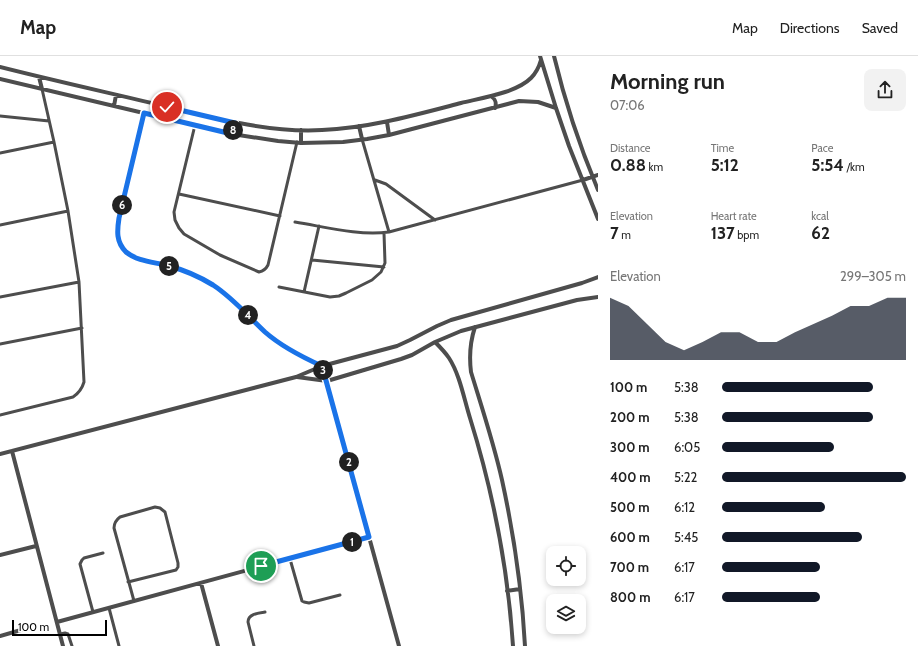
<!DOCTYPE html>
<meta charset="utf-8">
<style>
body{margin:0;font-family:Cabin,sans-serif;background:#f2f2f2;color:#222;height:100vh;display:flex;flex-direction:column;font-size:15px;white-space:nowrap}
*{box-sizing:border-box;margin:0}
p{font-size:13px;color:#767676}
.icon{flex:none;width:22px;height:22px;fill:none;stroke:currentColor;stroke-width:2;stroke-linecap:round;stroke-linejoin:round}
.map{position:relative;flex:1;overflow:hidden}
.side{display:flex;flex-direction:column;background:#fff;width:320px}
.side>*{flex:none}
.tools{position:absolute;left:546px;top:490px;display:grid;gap:8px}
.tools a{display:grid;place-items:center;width:40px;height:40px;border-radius:8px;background:#fff;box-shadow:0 2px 6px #0003;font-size:20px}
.scale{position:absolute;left:12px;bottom:10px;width:95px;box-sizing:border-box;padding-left:4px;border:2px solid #000;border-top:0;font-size:11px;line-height:14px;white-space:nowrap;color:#000;-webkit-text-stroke:3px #fff;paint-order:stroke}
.pin{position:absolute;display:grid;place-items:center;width:34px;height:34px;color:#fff;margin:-17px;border:2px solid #fff;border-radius:50%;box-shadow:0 1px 4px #0007}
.km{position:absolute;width:20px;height:20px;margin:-10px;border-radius:50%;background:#222;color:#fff;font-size:11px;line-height:20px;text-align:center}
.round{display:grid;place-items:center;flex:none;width:42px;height:42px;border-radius:8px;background:#f2f2f2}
.summary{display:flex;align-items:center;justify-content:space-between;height:68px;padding:0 12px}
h1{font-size:22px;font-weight:800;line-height:30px}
.stats{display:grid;grid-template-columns:repeat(3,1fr);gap:6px;height:68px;padding:4px 12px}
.stats div{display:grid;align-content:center}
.stats b{font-size:17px;font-weight:800}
.stats small{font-size:11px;font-weight:400}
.stats p{font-size:11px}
.chart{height:112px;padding:8px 12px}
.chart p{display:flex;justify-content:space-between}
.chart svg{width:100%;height:72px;margin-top:4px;fill:#111827;opacity:.7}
ul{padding:0 12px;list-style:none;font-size:13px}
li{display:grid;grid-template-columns:64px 48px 1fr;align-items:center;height:30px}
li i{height:10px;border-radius:5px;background:#111827}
header{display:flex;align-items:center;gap:24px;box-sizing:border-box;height:56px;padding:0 20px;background:#fff;border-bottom:1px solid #e0e0e0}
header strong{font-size:19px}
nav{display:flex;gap:22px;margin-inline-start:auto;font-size:14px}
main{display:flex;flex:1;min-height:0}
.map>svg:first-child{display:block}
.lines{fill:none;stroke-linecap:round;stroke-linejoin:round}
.lane{stroke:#4d4d4d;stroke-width:3}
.street{stroke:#4d4d4d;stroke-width:4}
.route-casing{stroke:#fff;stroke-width:8}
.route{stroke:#1a73e8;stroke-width:5}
</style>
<header>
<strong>Map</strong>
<nav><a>Map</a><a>Directions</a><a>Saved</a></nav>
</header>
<main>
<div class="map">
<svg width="598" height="590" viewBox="0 0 598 590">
<rect width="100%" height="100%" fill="#fff"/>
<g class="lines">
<path class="lane" d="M143,57l-26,117 2,11 7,10 9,7 35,8 23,8 21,12 19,14 32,32 18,14 19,11 20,9
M0,60l49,5
M195,69l-21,87 1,8 4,8 5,6 36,21 39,17c5,-1 7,-3 9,-7l29,-123
M362,83l27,93
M0,97l54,-11
M375,124l11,4 49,36
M179,138l101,22
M295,166c31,5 63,14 94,10l194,-52
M0,169l68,-14
M312,204l72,7
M279,231l51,10 9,-1 7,-3 26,-13 9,-8 4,-9 -1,-30
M304,236l15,-66
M0,241l79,-15
M0,288l82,-16
M0,359l73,-18c6,-4 9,-8 11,-15l-5,-100 -11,-71 -14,-69 -12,-53
M290,503l12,42 2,1 5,1 31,-8
M128,526l48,-12 2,-3v-4l-13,-51 -5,-4 -5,-1 -35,10c-4,3 -6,6 -6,11l20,73
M109,552l10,38
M93,556l-13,-48 2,-4 2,-2 19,-5
M60,578l5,-1 3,1 4,12
M254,590l-6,-24c0,-8 10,-9 17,-10"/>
<path class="street" d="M540,0l16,52 13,38 29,73
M554,0c11,46 26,91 44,134
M0,11c55,14 110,26 164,39 52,12 104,27 158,24 47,-2 93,-15 139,-27 20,-5 55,-10 70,-25 5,-5 8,-11 10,-18
M39,21l3,12
M0,23l232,55 46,7 23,2 42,-1 24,-3 22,-4 130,-34 19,1 18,6
M491,40c4,3 6,6 4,12
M114,50l2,-11
M387,66l2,13
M359,70l3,13
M301,74v13
M232,78l3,-11
M583,124l15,-5
M475,271c-5,15 -6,29 -4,45 11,36 23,72 31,108 12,55 20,110 23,166
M435,286c5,5 10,10 14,16 11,17 15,41 21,60 23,74 38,151 43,228
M322,310l77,280
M297,321l30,4 74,-22 11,-4 23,-13 26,-11 116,-31 21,-3
M12,395l51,195
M0,398l296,-77 26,-11 75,-20 13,-6 27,-14 14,-6 131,-37 16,-6
M0,499l36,-9
M201,527l17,63
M507,535l13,-2
M57,566l312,-85
M0,580l21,-6"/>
</g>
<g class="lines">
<defs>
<path id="route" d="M167,51l68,16 -3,11 -88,-21 -25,105c-2,13 -3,24 7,34 12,10 29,10 43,14 15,4 31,11 44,19 20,13 35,31 52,47 17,15 37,25 57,34l47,171 -108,29"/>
</defs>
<use href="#route" class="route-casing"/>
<use href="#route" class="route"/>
</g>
</svg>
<div class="tools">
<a><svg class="icon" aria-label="locate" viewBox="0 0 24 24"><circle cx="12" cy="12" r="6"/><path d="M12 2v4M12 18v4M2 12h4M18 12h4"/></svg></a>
<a><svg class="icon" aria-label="layers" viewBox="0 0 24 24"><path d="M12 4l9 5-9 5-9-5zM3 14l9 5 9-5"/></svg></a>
</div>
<div class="scale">100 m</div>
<div class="pin" style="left:261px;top:510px;background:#1e9e55"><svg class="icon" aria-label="arrive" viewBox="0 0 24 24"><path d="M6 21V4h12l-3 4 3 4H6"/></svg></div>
<div class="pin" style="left:167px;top:51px;background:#d93025"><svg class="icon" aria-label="check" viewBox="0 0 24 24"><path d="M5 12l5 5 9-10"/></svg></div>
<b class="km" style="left:352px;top:486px">1</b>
<b class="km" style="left:349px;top:406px">2</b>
<b class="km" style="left:323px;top:314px">3</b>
<b class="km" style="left:248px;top:259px">4</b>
<b class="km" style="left:169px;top:210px">5</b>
<b class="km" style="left:122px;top:149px">6</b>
<b class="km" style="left:233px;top:74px">8</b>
</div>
<section class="side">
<div class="summary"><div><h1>Morning run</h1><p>07:06</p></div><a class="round"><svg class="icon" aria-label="share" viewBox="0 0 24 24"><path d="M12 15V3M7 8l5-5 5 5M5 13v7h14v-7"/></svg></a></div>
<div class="stats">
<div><p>Distance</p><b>0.88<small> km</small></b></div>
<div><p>Time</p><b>5:12</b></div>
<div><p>Pace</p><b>5:54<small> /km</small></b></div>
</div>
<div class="stats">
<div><p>Elevation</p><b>7<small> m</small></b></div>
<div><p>Heart rate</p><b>137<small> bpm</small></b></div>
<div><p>kcal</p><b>62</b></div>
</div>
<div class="chart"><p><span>Elevation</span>299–305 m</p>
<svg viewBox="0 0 160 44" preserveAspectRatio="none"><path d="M0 44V6L10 11L20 22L30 33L40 38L50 33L60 27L70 27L80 33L90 33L100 27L110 22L120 17L130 11L140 11L150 6L160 6V44z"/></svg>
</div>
<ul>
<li><b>100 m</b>5:38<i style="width:82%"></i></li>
<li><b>200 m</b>5:38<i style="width:82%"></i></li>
<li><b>300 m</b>6:05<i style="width:61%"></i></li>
<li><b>400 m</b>5:22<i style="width:100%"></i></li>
<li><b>500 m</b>6:12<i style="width:56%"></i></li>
<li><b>600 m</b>5:45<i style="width:76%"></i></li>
<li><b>700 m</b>6:17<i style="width:53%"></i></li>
<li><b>800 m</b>6:17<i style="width:53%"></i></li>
</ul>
</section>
</main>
